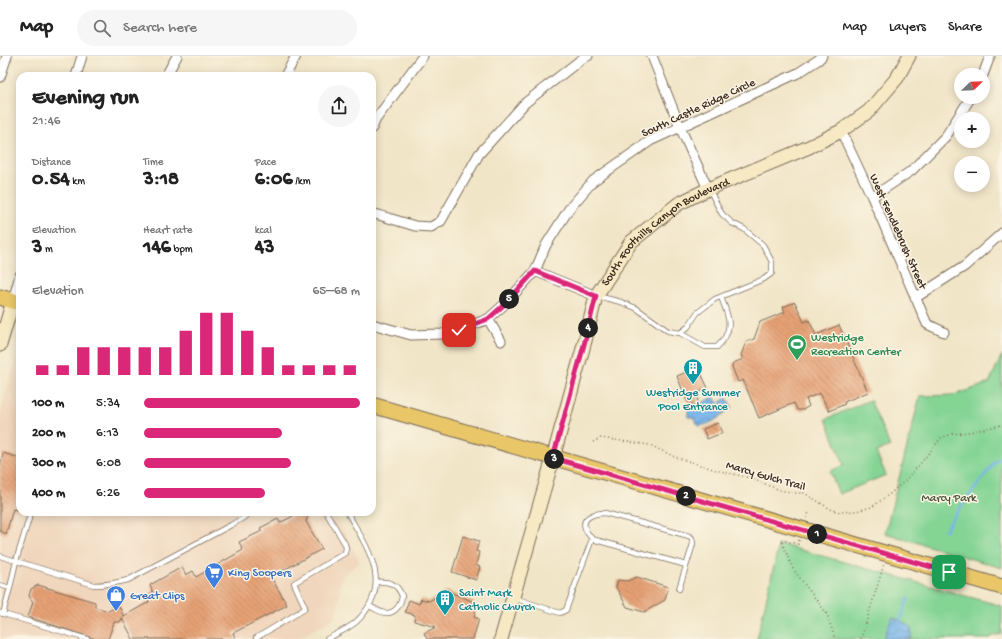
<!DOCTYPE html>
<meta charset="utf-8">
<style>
body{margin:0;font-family:"Gochi Hand",sans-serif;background:#f6f6f6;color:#222;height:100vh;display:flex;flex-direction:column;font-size:15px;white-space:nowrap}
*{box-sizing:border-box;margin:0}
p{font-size:13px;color:#767676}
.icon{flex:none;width:22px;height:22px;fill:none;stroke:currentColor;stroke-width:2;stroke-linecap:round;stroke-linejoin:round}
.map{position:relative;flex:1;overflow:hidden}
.details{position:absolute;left:16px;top:16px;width:360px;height:444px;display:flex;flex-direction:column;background:#fff;border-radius:12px;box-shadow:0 2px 10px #0003}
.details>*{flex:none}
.needle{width:26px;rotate:67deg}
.tools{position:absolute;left:954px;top:12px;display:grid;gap:8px}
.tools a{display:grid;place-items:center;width:36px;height:36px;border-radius:50%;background:#fff;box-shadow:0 2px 10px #0003;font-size:20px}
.pin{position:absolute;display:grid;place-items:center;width:34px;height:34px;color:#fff;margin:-17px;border-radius:8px;box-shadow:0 2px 6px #0006}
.km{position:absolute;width:20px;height:20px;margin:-10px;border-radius:50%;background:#222;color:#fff;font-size:11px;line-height:20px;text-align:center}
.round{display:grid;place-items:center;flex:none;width:42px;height:42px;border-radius:21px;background:#f6f6f6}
.head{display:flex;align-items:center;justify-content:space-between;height:68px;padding:0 16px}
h1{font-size:22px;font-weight:700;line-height:30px}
.figures{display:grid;grid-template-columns:repeat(3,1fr);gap:6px;height:68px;padding:4px 16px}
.figures div{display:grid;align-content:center}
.figures b{font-size:20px;font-weight:700}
.figures small{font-size:11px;font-weight:400}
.figures p{font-size:11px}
.chart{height:112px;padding:8px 16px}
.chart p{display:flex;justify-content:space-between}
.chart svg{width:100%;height:72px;margin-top:4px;stroke:#db2777;stroke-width:6}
ul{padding:0 16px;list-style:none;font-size:13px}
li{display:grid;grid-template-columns:64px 48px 1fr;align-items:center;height:30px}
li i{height:10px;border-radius:5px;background:#db2777}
header{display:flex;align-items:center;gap:24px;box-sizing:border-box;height:56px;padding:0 20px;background:#fff;border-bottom:1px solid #e0e0e0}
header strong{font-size:19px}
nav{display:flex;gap:22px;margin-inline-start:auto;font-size:14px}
.search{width:280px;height:36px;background:#f6f6f6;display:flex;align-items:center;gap:10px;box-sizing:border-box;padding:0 14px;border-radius:22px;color:#767676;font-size:15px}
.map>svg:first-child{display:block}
.built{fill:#f0d6bc}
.green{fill:#84d494;stroke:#607f59}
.water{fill:url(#water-waves);stroke:#596f84}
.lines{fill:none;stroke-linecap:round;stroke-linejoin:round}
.stream{stroke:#77b4e9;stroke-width:2.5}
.building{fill:url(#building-back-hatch)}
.lane-casing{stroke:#7b6b59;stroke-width:6}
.street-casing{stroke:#7b6b59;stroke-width:11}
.secondary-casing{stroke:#7b6b59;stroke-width:15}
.primary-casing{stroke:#7b6b59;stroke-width:17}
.path{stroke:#7b6b59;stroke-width:1.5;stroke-dasharray:1 3;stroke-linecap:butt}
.lane{stroke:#fff;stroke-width:4.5}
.street{stroke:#fff;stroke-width:9}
.secondary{stroke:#f6e9c3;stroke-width:13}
.primary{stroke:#e9c769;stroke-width:15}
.route-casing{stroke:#fff;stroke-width:8}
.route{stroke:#db2777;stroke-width:5}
.labels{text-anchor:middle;stroke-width:3;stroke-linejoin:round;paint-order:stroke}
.street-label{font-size:12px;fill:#3b2a1e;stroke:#fcf5e5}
.leisure-label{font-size:12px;fill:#27864d;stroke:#fcf5e5;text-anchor:start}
.culture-label{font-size:12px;fill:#0d838f;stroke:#fcf5e5}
.park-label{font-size:12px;fill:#4d543c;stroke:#fcf5e5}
.shop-label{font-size:12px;fill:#366cbe;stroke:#fcf5e5;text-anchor:start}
</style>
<header>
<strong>Map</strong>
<div class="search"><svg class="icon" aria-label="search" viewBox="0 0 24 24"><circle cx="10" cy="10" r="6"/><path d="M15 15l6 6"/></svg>Search here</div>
<nav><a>Map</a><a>Layers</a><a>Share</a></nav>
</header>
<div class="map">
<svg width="1002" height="583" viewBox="0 0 1002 583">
<defs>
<pattern id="water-waves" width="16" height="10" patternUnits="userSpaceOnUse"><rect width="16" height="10" fill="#77b4e9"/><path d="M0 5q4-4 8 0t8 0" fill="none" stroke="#6393bc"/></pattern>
<pattern id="building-back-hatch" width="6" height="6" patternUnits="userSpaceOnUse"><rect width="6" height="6" fill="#e6a175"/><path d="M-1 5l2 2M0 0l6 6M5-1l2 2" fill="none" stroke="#bc835f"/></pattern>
</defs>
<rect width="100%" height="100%" fill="#fcf5e5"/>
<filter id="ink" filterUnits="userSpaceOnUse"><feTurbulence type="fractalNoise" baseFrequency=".025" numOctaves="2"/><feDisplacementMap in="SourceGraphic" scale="8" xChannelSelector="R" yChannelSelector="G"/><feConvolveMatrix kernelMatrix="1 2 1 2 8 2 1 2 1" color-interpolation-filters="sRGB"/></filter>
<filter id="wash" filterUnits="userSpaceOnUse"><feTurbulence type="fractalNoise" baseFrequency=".012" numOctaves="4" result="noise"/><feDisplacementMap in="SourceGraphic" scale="16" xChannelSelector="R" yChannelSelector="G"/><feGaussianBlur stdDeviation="0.9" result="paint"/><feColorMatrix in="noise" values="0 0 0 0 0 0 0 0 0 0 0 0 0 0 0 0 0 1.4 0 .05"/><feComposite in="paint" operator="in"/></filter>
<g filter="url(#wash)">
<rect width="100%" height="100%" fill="#f1e5c7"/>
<path class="built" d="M20,288v168h314l26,50 -18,15 -6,40 -39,22h-297v-225z"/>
<path class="green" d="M1002,299v213l-117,-35 35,-137 35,-1 34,-12z
M870,344l20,46 -14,6 10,23 -47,19 -9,-23 14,-6 -18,-46z
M779,488l223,62v28l-9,2 -5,3h-231z"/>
<path class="water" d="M714,341l6,9 1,5 2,-1 1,-2 -4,-6 7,-4 5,9c-11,8 -18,17 -33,19l-6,-9h-5v-9l12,-4z
M893,561l17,9 2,8 -2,5h-26l5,-15z"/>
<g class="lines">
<path class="stream" d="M945,474l17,-25 34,-44 6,-4
M899,568l9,-25"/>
</g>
<g id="blocks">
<path class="building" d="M795,246l9,20 5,-2 7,15 23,-10 29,67 -24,10 1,2 -16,7 -9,-18 -14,6 3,7 -6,4h-6l-3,-7 -35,15 -16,-38 -5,2 -6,-15 1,-4 10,-4 -2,-4 5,-13 8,-3 6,-17 25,-10 -2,-5z
M698,311l10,21 -15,7 5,4 -1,5 -5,1 -5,-4 -10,-25z
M718,367l4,10 -15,6 -4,-10z
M3,397l17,5v42l-3,10 -4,-1 -7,25 -6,-3v-65z
M294,456h12l2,3 -2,7 16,27 -51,28 16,28 -54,28 3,6h-103l-11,-21 -2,4h-6l-6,17h-12l-68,-22 5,-15 -4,-6 2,-7 7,-4 57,17v5l13,4 11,-5 4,9 -1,2 27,-15 -2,-6 6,-3 -3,-8 32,-18 4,8 7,-4 3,6 47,-27 -4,-8 23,-11 -2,-3 18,-9 2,4 13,-7z
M463,480l16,5 -3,10 3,1 -3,13 4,2 -4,13 -24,-8z
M637,521l31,10 -3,13 -21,12 -17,-5 -11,-20 2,-7 9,1z
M447,535l27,11 -2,6 4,1 -2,8 5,2 -6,20h-46l-3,-6 12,-6 -22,-6 1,-6 -10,-3 4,-12 10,4 2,-5 8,2z"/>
</g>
</g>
<g filter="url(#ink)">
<use href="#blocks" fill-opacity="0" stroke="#7b6b59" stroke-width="1"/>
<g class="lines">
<defs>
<path id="lane" d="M597,240l24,6 15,6 32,23 12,2 8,-6 9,-14 18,-14 49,-20 8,-6v-11l-9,-17 -19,-16 -12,-6 -10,-9 -13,-25
M680,277l25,14h12c18,-17 12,-30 4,-50
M592,483l94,26
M0,500l94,29c12,0 22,-2 34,-5l103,-55 12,-7 7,-6
M0,529l10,3 6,-27 15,-49
M514,542l46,15 6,-3 26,-71c-2,-3 -6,-7 -7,-11 -4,-12 12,-15 20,-15l84,23 3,2 1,6 -14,45
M369,550c5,2 10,6 16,7 10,1 16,-8 17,-17 -5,-13 -13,-15 -26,-14
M0,557l87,26
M3,558l7,-26
M256,582l47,-28 2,-3 -11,-24 51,-30 1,-5 -1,-4 -19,-32
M327,583c9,-5 21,-10 29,-17 39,-37 12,-73 -9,-110"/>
<path id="street" d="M652,0l28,71 28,62
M983,19l7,-19
M76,20l6,-20
M166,20l11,-20
M285,20l11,-20
M0,21l7,-21
M372,72l4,-9 47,-63
M841,75l31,66 55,127 17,8
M872,141l39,-26 35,-35 25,-39
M372,157l43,13 16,1 10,-6 38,-67 46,-51 58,-45 5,-2
M535,215l61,25
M915,242l50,-32 37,-33
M13,245l7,-26
M488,263l13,22
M372,268l39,11 31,-1 17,-4 29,-11 18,-16 29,-32 11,-26 23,-36 24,-28 57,-40 148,-68 20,-13 4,-4"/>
<g id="secondary">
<path d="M0,289l13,-44"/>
<path id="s1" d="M501,583l52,-181 32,-117 11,-45 35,-54 47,-38 30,-15 101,-42 32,-16 28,-20 28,-33 12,-22"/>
</g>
<path id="primary" d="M0,241l20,6
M372,349l630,182"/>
</defs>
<use href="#lane" class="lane-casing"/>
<use href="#street" class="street-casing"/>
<use href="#secondary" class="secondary-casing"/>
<use href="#primary" class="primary-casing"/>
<path class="path" d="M593,386l8,-4 49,7 25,12 41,13 34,8 30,12 14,3h10l28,17 9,2 15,-1 16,-4 19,-14 15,-13 14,-16 21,-26 11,-4 17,-2 33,-7
M807,462l2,-6
M799,484l-1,4 -17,-4 12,29 34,45 8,25
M861,583l23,-75"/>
<use href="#lane" class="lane"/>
<use href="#street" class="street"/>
<use href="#secondary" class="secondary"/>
<use href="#primary" class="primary"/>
</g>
</g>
<g class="lines" filter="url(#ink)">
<defs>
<path id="route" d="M459,274l29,-11 18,-16 29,-32 61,25 -11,45 -32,117 396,114"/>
</defs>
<use href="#route" class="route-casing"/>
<use href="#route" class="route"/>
</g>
<defs>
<symbol id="stadium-pin" viewBox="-11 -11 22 30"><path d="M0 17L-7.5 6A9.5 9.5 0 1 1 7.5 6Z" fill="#2e9e5b" stroke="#fcf5e5"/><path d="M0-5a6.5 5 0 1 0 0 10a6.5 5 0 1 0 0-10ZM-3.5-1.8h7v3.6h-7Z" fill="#fff"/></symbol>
<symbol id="building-pin" viewBox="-11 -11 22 30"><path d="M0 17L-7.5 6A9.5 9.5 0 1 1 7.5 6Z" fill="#0f9aa8" stroke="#fcf5e5"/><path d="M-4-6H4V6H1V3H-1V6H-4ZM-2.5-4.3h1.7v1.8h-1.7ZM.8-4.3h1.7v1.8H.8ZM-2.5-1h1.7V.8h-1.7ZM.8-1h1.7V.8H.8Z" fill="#fff"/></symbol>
<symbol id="supermarket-pin" viewBox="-11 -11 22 30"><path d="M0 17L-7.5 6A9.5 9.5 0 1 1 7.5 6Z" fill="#3f7fe0" stroke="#fcf5e5"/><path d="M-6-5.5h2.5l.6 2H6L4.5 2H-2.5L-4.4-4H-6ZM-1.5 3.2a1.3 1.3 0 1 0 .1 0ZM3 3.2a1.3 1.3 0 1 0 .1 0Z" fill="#fff"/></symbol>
<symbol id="shop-pin" viewBox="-11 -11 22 30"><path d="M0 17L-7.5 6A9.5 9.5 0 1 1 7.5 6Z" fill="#3f7fe0" stroke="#fcf5e5"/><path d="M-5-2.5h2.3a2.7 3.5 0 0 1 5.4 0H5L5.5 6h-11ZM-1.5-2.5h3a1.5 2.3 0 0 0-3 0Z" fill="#fff"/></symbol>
</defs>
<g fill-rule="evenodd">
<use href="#stadium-pin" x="786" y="277" width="22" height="30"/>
<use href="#building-pin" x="682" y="301" width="22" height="30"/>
<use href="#supermarket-pin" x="203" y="505" width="22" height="30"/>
<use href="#shop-pin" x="105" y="528" width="22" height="30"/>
<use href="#building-pin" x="434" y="532" width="22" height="30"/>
</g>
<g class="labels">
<g class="street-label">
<text transform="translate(698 51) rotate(-25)" y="4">South Castle Ridge Circle</text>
<text transform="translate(899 175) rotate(66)" y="4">West Fendlebrush Street</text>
<text dy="4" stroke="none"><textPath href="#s1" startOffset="453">South Foothills Canyon Boulevard</textPath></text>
<text transform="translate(766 419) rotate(16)" y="4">Marcy Gulch Trail</text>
</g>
<g class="leisure-label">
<text x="811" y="285">Westridge<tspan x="811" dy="14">Recreation Center</tspan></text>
</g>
<g class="culture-label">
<text x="693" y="340">Westridge Summer<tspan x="693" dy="14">Pool Entrance</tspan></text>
<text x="459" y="540" text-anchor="start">Saint Mark<tspan x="459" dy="14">Catholic Church</tspan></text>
</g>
<g class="park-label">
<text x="949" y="445">Marcy Park</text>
</g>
<g class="shop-label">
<text x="228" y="520">King Soopers</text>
<text x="130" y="543">Great Clips</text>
</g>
</g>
</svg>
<div class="tools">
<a><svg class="needle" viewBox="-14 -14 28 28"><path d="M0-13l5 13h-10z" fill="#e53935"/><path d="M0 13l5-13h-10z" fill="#767676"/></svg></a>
<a>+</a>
<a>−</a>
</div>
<div class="pin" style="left:949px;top:516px;background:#1e9e55"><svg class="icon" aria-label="arrive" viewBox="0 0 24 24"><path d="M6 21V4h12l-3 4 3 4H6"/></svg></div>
<div class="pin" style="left:459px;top:274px;background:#d93025"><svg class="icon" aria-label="check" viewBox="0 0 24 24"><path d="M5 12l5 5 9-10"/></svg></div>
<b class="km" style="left:817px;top:478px">1</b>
<b class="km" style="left:686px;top:440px">2</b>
<b class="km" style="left:554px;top:403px">3</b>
<b class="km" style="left:588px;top:272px">4</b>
<b class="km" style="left:509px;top:243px">5</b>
<section class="details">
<div class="head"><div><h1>Evening run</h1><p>21:46</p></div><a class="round"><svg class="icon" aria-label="share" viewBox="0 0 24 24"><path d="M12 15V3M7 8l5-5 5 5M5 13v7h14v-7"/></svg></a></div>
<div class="figures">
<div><p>Distance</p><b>0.54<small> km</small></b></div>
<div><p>Time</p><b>3:18</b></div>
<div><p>Pace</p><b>6:06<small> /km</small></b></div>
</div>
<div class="figures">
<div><p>Elevation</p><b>3<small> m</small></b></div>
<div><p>Heart rate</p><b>146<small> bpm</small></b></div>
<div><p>kcal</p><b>43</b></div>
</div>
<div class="chart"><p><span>Elevation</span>65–68 m</p>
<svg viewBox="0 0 160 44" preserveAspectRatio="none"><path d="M5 44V38M15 44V38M25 44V27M35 44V27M45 44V27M55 44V27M65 44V27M75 44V17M85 44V6M95 44V6M105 44V17M115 44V27M125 44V38M135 44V38M145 44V38M155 44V38"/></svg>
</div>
<ul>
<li><b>100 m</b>5:34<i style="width:100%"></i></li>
<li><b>200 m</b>6:13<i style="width:64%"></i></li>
<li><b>300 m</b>6:08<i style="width:68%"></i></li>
<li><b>400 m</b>6:26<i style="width:56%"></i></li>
</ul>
</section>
</div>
